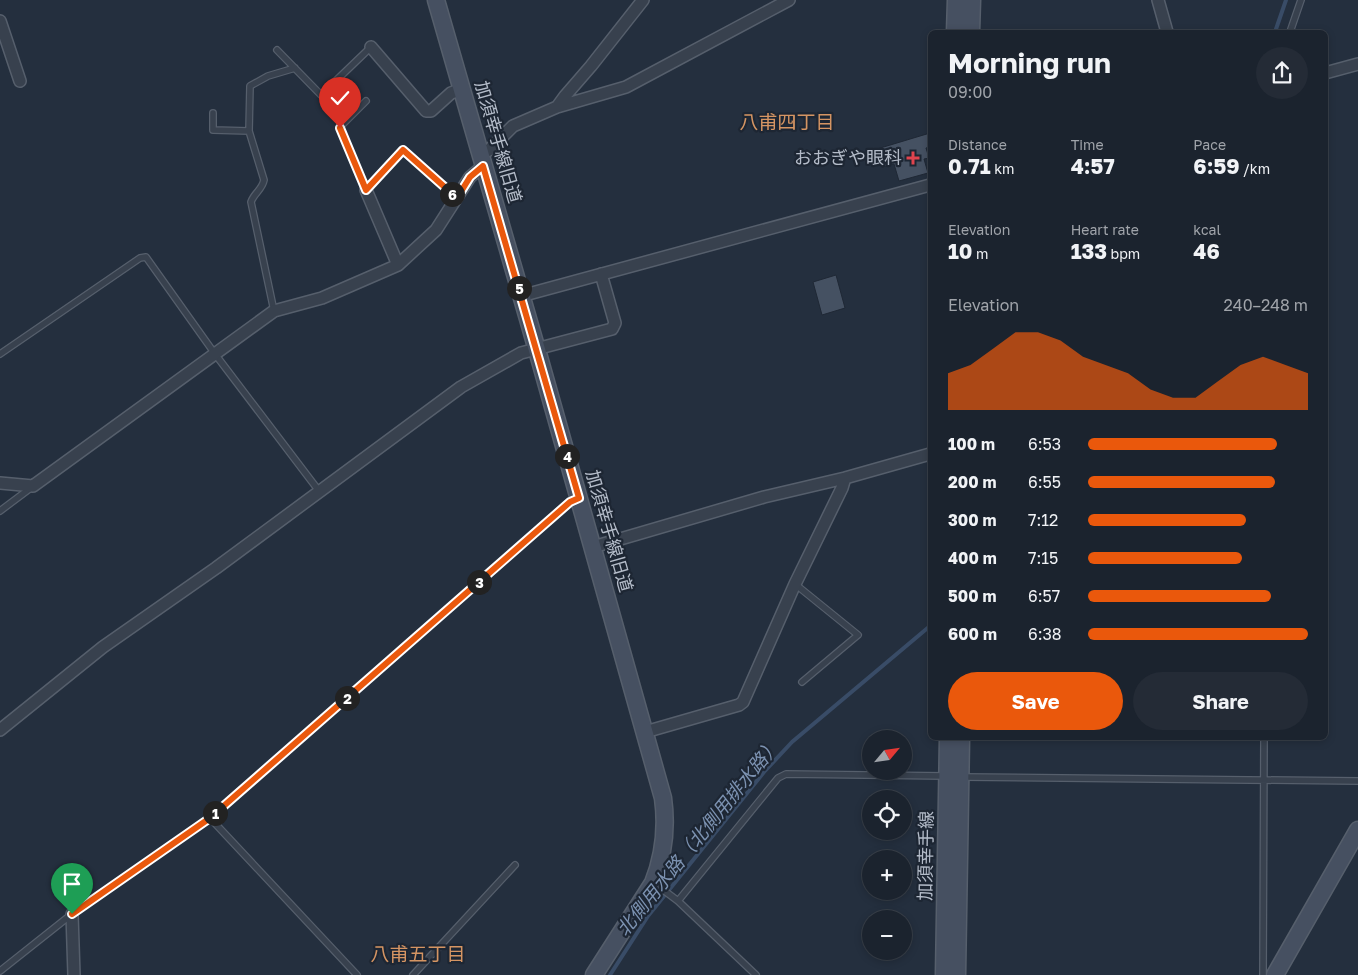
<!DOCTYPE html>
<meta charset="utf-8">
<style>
body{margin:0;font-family:"Golos Text","Noto Sans JP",sans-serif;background:#242b36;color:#f1f3f6;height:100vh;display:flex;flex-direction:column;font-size:19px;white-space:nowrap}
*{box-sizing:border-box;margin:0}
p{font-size:16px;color:#a0a4aa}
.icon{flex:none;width:28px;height:28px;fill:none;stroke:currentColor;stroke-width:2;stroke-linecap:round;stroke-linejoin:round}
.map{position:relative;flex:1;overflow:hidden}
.drawer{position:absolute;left:928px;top:30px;width:400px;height:710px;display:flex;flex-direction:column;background:#1b232e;border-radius:8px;box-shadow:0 2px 8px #0003,0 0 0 1px #39404a}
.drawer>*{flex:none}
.needle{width:32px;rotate:61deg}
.fabs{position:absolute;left:862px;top:730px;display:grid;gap:10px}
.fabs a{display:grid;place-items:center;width:50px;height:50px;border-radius:50%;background:#1b232e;box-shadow:0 2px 8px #0003,0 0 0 1px #39404a;font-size:25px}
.pin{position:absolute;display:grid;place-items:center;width:42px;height:42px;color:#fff;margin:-51px -21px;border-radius:50% 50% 50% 0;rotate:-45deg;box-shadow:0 0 5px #0007}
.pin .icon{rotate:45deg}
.km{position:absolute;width:25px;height:25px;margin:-12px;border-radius:50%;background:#222;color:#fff;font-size:14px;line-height:25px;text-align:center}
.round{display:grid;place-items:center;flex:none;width:52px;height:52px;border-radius:26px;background:#242b36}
.overview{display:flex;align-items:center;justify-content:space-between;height:85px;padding:0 20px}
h1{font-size:28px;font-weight:700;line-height:38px}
.figures{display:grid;grid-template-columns:repeat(3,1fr);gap:8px;height:85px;padding:5px 20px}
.figures div{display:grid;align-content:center}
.figures b{font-size:21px;font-weight:700}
.figures small{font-size:14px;font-weight:400}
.figures p{font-size:14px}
.chart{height:140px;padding:10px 20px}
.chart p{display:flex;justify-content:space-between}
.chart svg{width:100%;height:90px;margin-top:5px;fill:#ea580c;opacity:.7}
.action{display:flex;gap:10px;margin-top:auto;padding:10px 20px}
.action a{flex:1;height:58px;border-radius:30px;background:#ea580c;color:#fff;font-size:20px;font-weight:700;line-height:58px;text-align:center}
.action a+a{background:#242b36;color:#f1f3f6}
ul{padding:0 20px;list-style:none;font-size:16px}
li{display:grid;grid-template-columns:80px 60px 1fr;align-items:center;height:38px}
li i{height:12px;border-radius:6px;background:#ea580c}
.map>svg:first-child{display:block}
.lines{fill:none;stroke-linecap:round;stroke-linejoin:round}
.stream{stroke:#394c67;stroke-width:4}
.building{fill:#455162;stroke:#1f2835}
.lane-casing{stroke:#565f6c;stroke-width:8}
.street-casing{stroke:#565f6c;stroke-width:14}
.secondary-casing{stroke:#565f6c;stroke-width:19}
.lane{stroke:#38414e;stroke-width:5.5}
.street{stroke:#38414e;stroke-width:11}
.secondary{stroke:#465061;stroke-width:16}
.route-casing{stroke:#fff;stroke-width:10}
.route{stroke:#ea580c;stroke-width:6}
.health-dot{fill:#e0444e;stroke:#1d2633;stroke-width:2}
.labels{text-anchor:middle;stroke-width:4.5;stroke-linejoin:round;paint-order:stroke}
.street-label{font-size:18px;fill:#b4bcc9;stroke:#1d2633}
.poi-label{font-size:18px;fill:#b4bcc9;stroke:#1d2633;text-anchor:end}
.neighbourhood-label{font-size:19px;fill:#d59563;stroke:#1d2633}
.water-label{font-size:19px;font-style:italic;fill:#7c92b1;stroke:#1d2633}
</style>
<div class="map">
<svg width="1358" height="975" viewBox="0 0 1358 975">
<rect width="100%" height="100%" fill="#242f3e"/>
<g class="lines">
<path class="stream" d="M1275,32l11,-32
M610,975l38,-59 116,-144 28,-30 138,-116"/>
</g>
<path class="building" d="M930,133v14l-4,1 3,10 -5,1 4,14 -29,8 -5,-17 -12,3 -5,-18z
M836,275l9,33 -23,7 -9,-33z"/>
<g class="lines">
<defs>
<path id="lane" d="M1290,32l11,-32
M277,50l44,45 50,-48
M366,101l-26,26 26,63 37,-40 54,48
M213,113v17l36,1
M274,311l-23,-109c3,-9 11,-12 13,-22l-15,-49 1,-45 18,-10 27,-8
M0,354l140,-96 6,-1 69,97 104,137
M0,511l32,-24
M795,584l63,51 -56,47
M963,777l395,4
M210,818l147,157
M654,883l24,18 78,74
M678,901l100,-123 8,-4 160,2
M0,971l72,-57 138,-96 360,-316 8,-4
M413,975l102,-110
M1263,975l1,-237"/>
<path id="street" d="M1158,0l9,32
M0,21l20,60
M371,47l55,64h5l20,-18 11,-4
M1325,73l33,-9
M557,107l8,-11 26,-30 52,-66
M480,155l9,-5 24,-24 44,-19 69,-20 163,-87
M366,190l32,75
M521,296l409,-111
M0,483l33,3 241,-175 48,-13 76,-33 38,-35 34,-53 13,-11
M593,547l171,-50 81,-19 85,-24
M0,730l103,-83 113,-79 245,-181 60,-34 91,-24 3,-6 -14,-49
M645,732l94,-27 4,-3 52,-118 47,-96 3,-10
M72,914l2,61"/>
<path id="secondary" d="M436,0l101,350 126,448c4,29 1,57 -10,85l-59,92
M955,32l1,-32
M971,32l1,-32
M944,975l4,-237
M957,975l4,-237
M1275,975l83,-145"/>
</defs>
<use href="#lane" class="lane-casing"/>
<use href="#street" class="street-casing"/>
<use href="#secondary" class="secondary-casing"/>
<use href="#lane" class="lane"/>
<use href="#street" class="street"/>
<use href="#secondary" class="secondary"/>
</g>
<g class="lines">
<defs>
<path id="route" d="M72,914l138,-96 360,-316 9,-4 -96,-332 -13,11 -13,21 -54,-48 -37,40 -26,-62"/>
</defs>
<use href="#route" class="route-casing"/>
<use href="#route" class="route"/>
</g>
<path class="health-dot" d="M910.5 150.5h5v5h5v5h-5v5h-5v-5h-5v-5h5z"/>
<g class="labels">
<g class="street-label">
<text transform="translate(498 142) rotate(74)" y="6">加須幸手線旧道</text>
<text transform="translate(609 531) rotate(74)" y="6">加須幸手線旧道</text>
<text transform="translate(926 856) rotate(-89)" y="6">加須幸手線</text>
</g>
<g class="poi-label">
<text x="902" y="164">おおぎや眼科</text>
</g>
<g class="neighbourhood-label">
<text x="787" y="129">八甫四丁目</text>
<text x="418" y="961">八甫五丁目</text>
</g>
<g class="water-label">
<text transform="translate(698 837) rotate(-51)" y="7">北側用水路（北側用排水路）</text>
</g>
</g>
</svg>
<div class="fabs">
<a><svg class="needle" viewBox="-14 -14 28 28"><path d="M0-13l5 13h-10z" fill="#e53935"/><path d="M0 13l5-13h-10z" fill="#a0a4aa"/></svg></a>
<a><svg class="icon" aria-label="locate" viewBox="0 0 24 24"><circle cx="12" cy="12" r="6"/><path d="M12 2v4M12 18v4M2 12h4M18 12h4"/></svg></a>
<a>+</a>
<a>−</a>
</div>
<div class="pin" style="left:72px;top:914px;background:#1e9e55"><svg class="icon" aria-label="arrive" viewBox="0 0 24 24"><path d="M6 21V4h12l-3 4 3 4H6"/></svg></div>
<div class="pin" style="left:340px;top:128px;background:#d93025"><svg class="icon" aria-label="check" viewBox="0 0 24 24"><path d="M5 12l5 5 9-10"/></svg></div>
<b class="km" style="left:215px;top:813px">1</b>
<b class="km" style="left:347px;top:698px">2</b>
<b class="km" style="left:479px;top:582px">3</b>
<b class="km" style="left:567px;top:456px">4</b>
<b class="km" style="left:519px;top:288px">5</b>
<b class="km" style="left:452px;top:194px">6</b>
<section class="drawer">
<div class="overview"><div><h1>Morning run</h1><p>09:00</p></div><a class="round"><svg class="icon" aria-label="share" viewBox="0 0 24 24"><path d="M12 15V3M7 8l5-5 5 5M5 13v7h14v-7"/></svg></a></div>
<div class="figures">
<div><p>Distance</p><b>0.71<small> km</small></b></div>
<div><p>Time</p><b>4:57</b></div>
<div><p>Pace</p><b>6:59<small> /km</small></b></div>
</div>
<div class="figures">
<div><p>Elevation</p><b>10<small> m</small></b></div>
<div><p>Heart rate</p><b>133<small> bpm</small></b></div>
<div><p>kcal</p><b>46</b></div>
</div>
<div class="chart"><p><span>Elevation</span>240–248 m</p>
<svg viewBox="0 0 160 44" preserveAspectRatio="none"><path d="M0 44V26L10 22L20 14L30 6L40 6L50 10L60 18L70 22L80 26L90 34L100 38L110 38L120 30L130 22L140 18L150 22L160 26V44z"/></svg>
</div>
<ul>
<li><b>100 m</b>6:53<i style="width:86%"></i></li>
<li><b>200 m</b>6:55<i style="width:85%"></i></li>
<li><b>300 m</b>7:12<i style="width:72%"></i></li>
<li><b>400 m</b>7:15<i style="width:70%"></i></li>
<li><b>500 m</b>6:57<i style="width:83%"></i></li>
<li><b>600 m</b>6:38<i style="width:100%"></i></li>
</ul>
<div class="action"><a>Save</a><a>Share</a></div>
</section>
</div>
